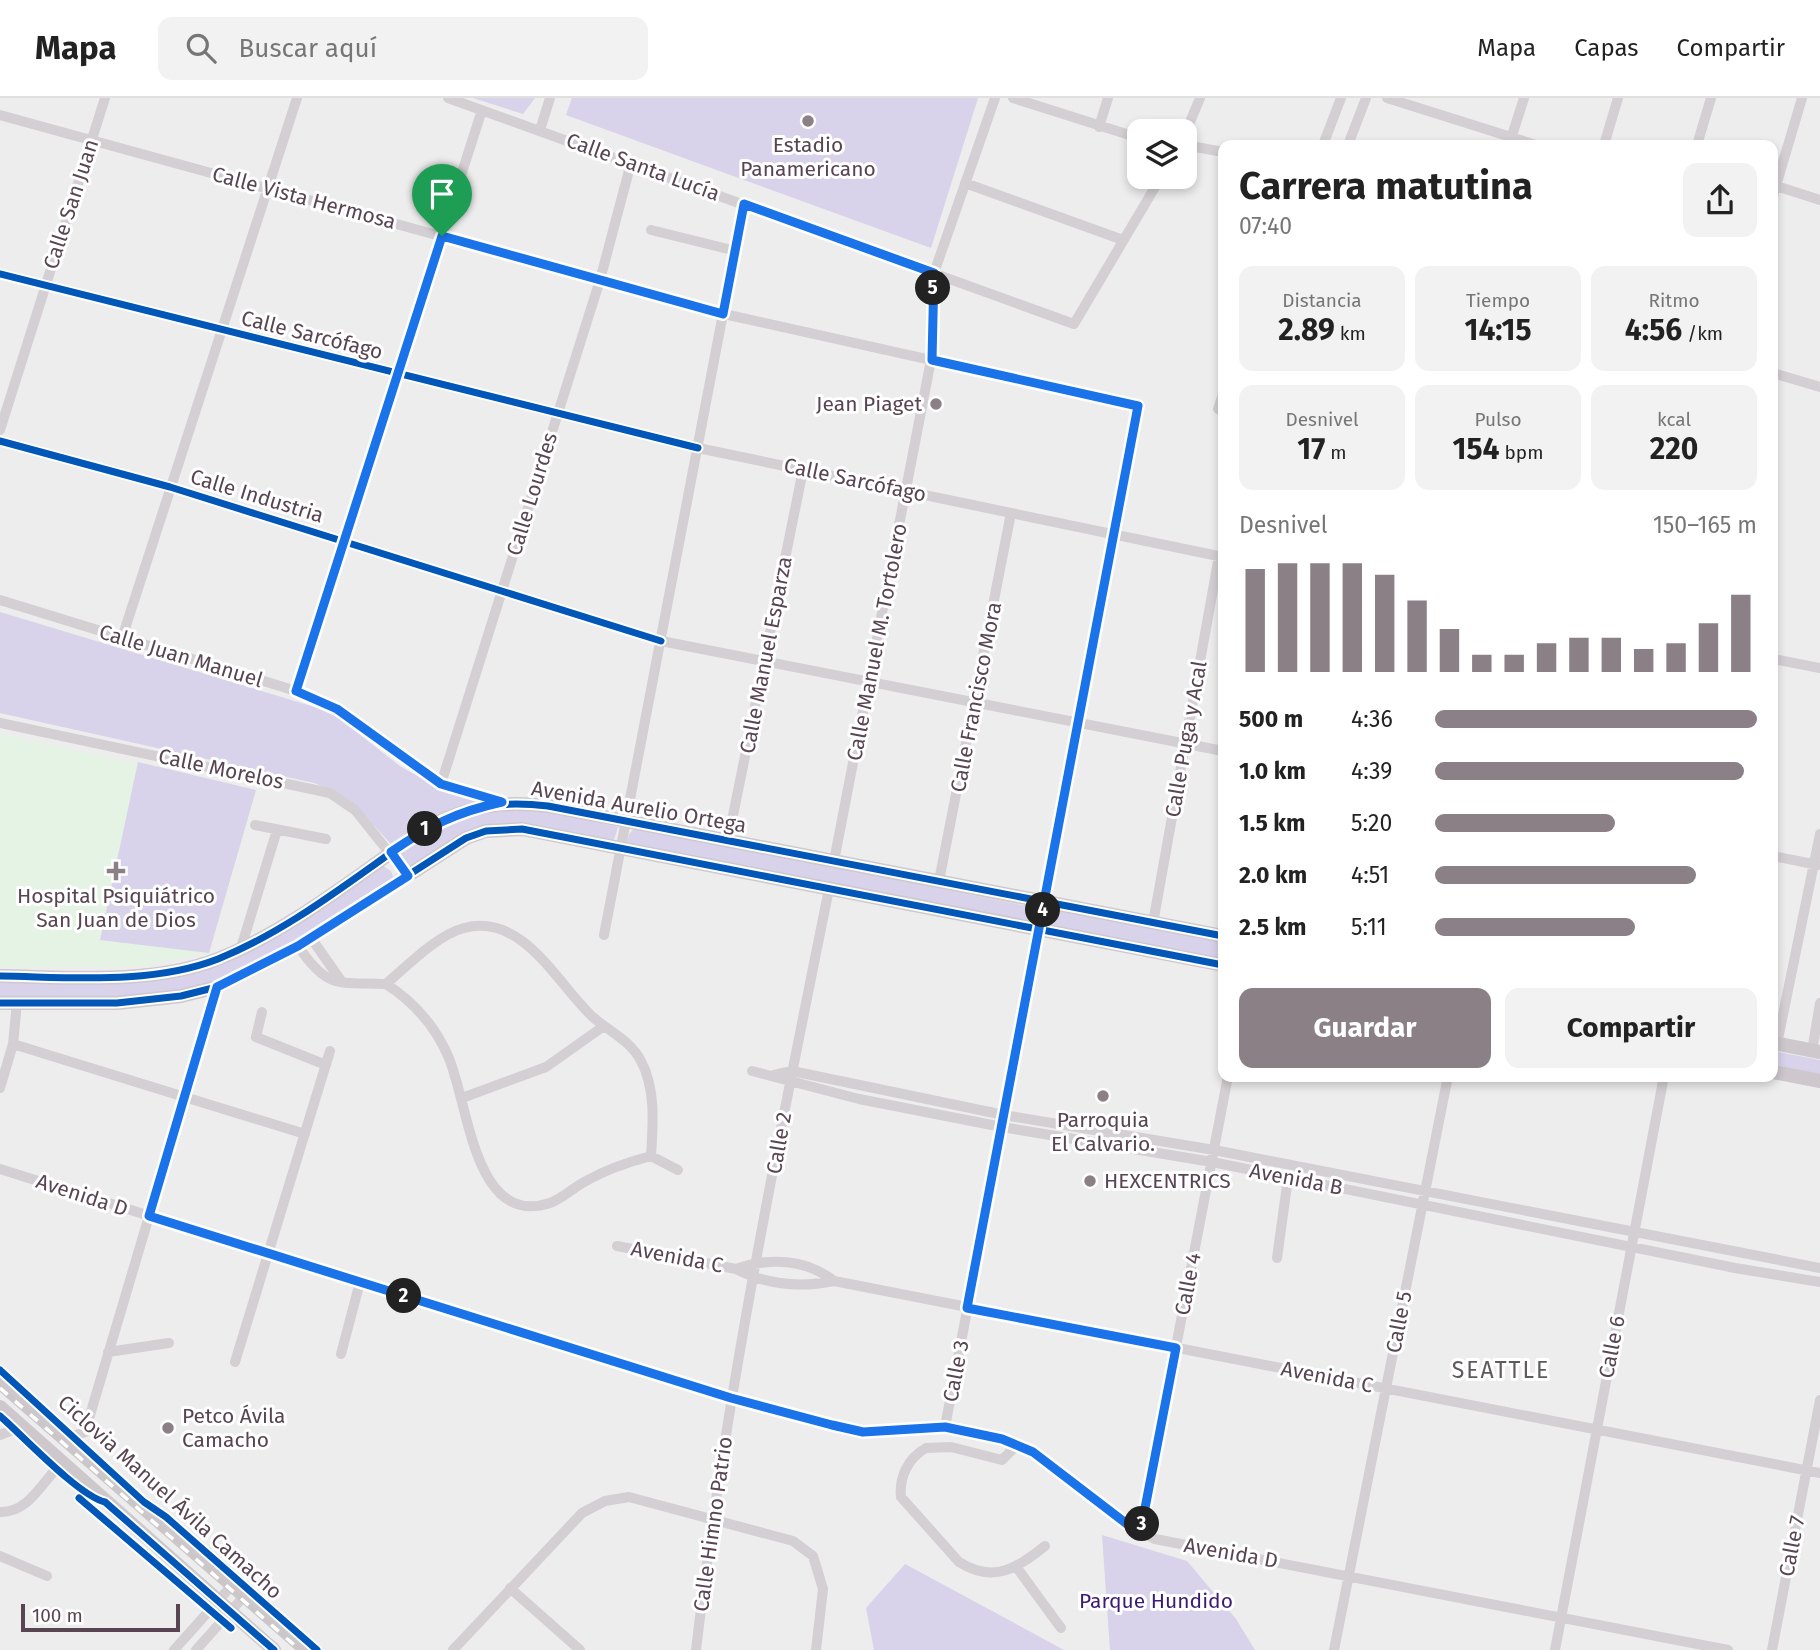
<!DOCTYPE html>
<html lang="es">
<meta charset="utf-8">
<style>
body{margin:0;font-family:"Fira Sans",sans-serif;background:#f2f2f2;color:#222;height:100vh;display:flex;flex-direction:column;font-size:26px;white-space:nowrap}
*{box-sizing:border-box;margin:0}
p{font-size:23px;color:#767676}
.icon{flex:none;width:38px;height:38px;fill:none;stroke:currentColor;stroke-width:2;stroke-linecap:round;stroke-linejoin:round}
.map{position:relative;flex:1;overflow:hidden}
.drawer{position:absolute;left:1218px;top:42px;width:560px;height:942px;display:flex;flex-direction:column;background:#fff;border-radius:14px;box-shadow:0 4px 10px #0003}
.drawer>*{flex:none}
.buttons{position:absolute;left:1127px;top:21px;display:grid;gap:14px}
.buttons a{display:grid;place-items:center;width:70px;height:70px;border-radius:14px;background:#fff;box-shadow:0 4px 10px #0003;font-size:35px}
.scale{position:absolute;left:21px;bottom:18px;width:159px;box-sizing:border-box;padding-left:7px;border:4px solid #584551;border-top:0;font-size:19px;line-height:24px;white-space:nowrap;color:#584551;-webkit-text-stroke:5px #fff;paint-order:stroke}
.pin{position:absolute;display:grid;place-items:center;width:60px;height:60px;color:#fff;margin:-72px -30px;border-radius:50% 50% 50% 0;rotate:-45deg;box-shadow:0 0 7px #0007}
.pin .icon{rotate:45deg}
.km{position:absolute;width:35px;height:35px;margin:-18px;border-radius:50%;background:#222;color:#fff;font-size:19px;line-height:35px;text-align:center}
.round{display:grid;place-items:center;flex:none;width:74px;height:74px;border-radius:14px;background:#f2f2f2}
.overview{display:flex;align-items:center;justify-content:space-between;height:119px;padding:0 21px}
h1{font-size:38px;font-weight:700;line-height:52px}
.metrics{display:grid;grid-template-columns:repeat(3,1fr);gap:10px;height:119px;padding:7px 21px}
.metrics div{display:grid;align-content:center;border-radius:14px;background:#f2f2f2;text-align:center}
.metrics b{font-size:30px;font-weight:700}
.metrics small{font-size:19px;font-weight:400}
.metrics p{font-size:19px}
.chart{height:196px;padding:14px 21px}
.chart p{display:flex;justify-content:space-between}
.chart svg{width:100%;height:126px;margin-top:7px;stroke:#8c8087;stroke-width:6}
.button{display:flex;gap:14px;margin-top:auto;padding:14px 21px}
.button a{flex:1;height:80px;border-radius:14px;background:#8c8087;color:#fff;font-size:28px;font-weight:700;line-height:80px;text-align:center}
.button a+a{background:#f2f2f2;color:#222}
ul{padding:0 21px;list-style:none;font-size:23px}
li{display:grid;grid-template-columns:112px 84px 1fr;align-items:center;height:52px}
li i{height:18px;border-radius:9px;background:#8c8087}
header{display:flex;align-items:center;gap:42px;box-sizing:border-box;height:98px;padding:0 35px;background:#fff;border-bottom:2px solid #e0e0e0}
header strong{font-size:33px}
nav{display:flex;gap:38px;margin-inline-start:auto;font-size:24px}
.search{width:490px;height:63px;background:#f2f2f2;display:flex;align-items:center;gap:18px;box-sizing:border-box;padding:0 24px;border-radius:14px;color:#767676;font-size:26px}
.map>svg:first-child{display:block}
.medical{fill:#e4f3e3}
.green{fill:#d8d2eb}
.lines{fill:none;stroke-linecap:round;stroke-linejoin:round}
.minor{stroke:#d4cfd2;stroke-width:10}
.major{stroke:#cec8cd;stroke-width:14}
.rail-casing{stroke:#cbc7c9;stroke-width:6}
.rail{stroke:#fff;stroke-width:3.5;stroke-dasharray:10;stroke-linecap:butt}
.cycleway-casing{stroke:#fff;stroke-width:11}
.cycleway{stroke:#0057b8;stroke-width:7}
.route-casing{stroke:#fff;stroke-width:14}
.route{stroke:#1a73e8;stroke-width:9}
.poi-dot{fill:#8c8087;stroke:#fff;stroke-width:2.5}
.labels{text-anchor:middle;stroke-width:6;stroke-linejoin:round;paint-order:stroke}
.poi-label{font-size:21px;fill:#584551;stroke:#fff}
.street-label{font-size:21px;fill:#584551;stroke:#fff}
.park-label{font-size:21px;fill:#3c1c73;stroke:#fff}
.neighbourhood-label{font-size:23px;letter-spacing:2px;fill:#60595d;stroke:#fff}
</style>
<header>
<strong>Mapa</strong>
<div class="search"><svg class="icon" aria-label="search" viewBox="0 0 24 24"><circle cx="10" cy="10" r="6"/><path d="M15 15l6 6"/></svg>Buscar aquí</div>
<nav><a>Mapa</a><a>Capas</a><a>Compartir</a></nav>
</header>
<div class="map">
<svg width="1820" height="1552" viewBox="0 0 1820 1552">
<rect width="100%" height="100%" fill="#ecedec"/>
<path class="medical" d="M0,636l256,56 -47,163 -67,13 -142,1z"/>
<path class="green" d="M473,0h62l-12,16z
M572,0h406l-47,150 -365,-133z
M0,514l331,100 70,55 47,25 33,10 -89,43c-24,-26 -44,-50 -78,-62l-314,-70z
M138,664l118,28 -47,163 -109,-13z
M489,711h54l75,18 -6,19 -127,-16 -76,43 -11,-17 38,-27z
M636,729l396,80 4,2 -4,18 -406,-82 3,-11z
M382,767l9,6 3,9 -142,89 -85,27 -167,4v-20l215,-17z
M1055,811l168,33v23l-181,-36 1,-10z
M1773,953l47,9v20l-47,-9z
M1102,1437l85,26 49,58 19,31h-145z
M905,1466l159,86h-190l-8,-42z"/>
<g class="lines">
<path class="minor" d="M448,0l626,226 87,-147
M1013,0l126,40
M1387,0l149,47
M0,17l724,199 414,92 -193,1021
M1099,29l9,-29
M540,32l10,-32
M1185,36l15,-36
M1185,47l38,7
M1323,47l18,-47
M1348,47l18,-47
M1509,47l15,-47
M1604,47l14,-47
M1697,47l14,-47
M965,85l158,57
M1773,87l47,15
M1773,98l29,-98
M651,132l85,21
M0,176l698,174 525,109
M1773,275l47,14
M1223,296l-5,15 5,3
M0,332l105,-332
M0,343l170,46 491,154 562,110
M0,502l296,91 41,18 104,75 61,18
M122,540l175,-540
M1773,561l47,9
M296,593l186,-581
M0,625l330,70 25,17 52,65
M441,686l159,-504 31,-117
M255,727l71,14
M728,742l75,-370
M1773,758l45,9
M834,763l97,-501 3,-87 61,-175
M939,783l72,-368
M1153,825l66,-367
M604,837l140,-731
M311,840l31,44
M298,848c30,44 39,36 88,38 21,-18 51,-49 78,-56 60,-16 94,58 130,90 16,14 37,23 47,43 15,28 12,64 10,95
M241,850l36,-118
M386,886c28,18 49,42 62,72 21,47 25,172 102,147 12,-4 24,-16 36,-22 21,-12 42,-19 65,-25l27,14
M262,914l-6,25 70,28
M13,946l292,90
M1777,946l43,-210
M1812,953l8,-48
M752,973l107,28 143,28 210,35 523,106 85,14
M774,977l18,-4 212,44 210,35 606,118
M0,990l13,-44 4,-41
M462,1000l84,-31 58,-41
M0,1071l731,229 132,34 82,-5 56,12 32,13 94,72 28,15 573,111
M617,1148l119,23c31,16 64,19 98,12l986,192
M1277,1160l11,-80
M736,1171c34,-12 70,-10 98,12
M108,1254l61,-9
M341,1256l19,-72
M235,1264l95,-311
M0,1337l15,-6
M70,1339l15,-5 132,-445
M1017,1347l-15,15 -51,-13 -25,1c-18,10 -27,29 -25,49l58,65c35,22 58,6 86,-16
M0,1414c27,1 40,-26 57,-44
M1140,1436l88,-458
M0,1458l47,20
M1017,1470l44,60
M510,1490l70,62
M174,1552l60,-67
M196,1552l50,-56
M453,1552l129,-137 23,-12 24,-4 164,44 20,15 10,33 -7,61
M696,1552c30,-256 82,-509 133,-761
M1334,1552l114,-574
M1555,1552l109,-574
M1772,1552l48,-250"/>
<path class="major" d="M0,878c70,1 151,9 218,-17 77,-31 144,-88 213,-134 41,-20 72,-24 117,-19l675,130
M0,905h117l64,-7 36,-9 81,-41 168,-108 20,-7 36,-2 701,136
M1773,945l47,9
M1773,974l47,9
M0,1283l310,269
M0,1309l274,243"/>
<defs>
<path id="rail" d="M0,1290l300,262"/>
</defs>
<use href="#rail" class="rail-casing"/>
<use href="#rail" class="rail"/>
<defs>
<path id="cycleway" d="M0,176l698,174
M0,343l170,46 491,154
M0,878c70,1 151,9 218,-17 77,-31 144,-88 213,-134 41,-20 72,-24 117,-19l675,130
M0,905h117l64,-7 36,-9 81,-41 168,-108 20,-7 36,-2 701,136
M0,1272l144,132 22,15 151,133
M0,1318c23,20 79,80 105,86l169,148
M79,1400l152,130"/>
</defs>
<use href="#cycleway" class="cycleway-casing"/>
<use href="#cycleway" class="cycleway"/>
</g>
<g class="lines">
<defs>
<path id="route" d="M744,106l190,69 -2,87 206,46 -171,902 209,40 -36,186 -107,-82 -31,-13 -57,-12 -82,5 -31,-7 -101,-27 -582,-182 68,-229 81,-41 110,-70 -17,-24c38,-26 65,-40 111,-50l-61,-18 -104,-75 -41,-18 146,-455 281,78z"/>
</defs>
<use href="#route" class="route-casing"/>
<use href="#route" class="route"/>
</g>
<g class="poi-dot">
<circle cx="808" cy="23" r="7"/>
<circle cx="936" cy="306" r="7"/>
<path d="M112.5 762.5h7v7h7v7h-7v7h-7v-7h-7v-7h7z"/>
<circle cx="1103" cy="998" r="7"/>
<circle cx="1090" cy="1083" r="7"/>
<circle cx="168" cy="1330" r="7"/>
</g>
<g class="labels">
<g class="poi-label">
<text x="808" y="54">Estadio<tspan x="808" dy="24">Panamericano</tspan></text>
<text x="922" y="313" text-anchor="end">Jean Piaget</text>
<text x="116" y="805">Hospital Psiquiátrico<tspan x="116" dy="24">San Juan de Dios</tspan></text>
<text x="1103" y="1029">Parroquia<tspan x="1103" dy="24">El Calvario.</tspan></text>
<text x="1104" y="1090" text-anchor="start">HEXCENTRICS</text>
<text x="182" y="1325" text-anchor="start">Petco Ávila<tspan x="182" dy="24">Camacho</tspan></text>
</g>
<g class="street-label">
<text transform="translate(643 69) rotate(20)" y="7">Calle Santa Lucía</text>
<text transform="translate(304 100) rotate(15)" y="7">Calle Vista Hermosa</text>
<text transform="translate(71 106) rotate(-72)" y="7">Calle San Juan</text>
<text transform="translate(312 237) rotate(14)" y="7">Calle Sarcófago</text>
<text transform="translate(855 382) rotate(12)" y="7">Calle Sarcófago</text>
<text transform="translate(532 396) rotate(-73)" y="7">Calle Lourdes</text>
<text transform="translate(257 398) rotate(17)" y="7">Calle Industria</text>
<text transform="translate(877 544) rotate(-79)" y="7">Calle Manuel M. Tortolero</text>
<text transform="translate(766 557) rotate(-79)" y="7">Calle Manuel Esparza</text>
<text transform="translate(181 558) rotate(17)" y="7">Calle Juan Manuel</text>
<text transform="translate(976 599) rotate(-79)" y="7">Calle Francisco Mora</text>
<text transform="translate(1186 641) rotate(-80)" y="7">Calle Puga y Acal</text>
<text transform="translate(221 671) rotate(12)" y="7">Calle Morelos</text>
<text transform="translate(639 709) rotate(10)" y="7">Avenida Aurelio Ortega</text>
<text transform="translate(779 1045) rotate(-80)" y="7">Calle 2</text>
<text transform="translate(1296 1081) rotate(11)" y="7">Avenida B</text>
<text transform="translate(82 1097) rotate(18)" y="7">Avenida D</text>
<text transform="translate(677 1159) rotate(11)" y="7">Avenida C</text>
<text transform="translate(1188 1186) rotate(-79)" y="7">Calle 4</text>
<text transform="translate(1399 1224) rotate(-79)" y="7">Calle 5</text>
<text transform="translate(1612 1249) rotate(-79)" y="7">Calle 6</text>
<text transform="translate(956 1273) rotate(-79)" y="7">Calle 3</text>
<text transform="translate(1327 1279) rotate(11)" y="7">Avenida C</text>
<text transform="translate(170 1399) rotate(42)" y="7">Ciclovia Manuel Ávila Camacho</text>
<text transform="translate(713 1426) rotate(-82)" y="7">Calle Himno Patrio</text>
<text transform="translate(1792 1448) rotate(-79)" y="7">Calle 7</text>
<text transform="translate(1231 1455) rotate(10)" y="7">Avenida D</text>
</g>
<g class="park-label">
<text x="1156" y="1510">Parque Hundido</text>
</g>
<g class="neighbourhood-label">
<text x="1501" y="1280">SEATTLE</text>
</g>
</g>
</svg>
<div class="buttons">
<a><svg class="icon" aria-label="layers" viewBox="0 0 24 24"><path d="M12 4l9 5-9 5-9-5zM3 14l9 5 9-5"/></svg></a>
</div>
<div class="scale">100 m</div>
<div class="pin" style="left:442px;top:138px;background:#1e9e55"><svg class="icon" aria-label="arrive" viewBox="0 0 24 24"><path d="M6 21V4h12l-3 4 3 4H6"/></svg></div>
<b class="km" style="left:425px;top:731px">1</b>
<b class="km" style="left:404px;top:1198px">2</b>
<b class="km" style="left:1142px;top:1426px">3</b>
<b class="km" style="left:1043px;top:812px">4</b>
<b class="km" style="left:933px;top:190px">5</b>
<section class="drawer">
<div class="overview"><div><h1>Carrera matutina</h1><p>07:40</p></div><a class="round"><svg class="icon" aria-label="share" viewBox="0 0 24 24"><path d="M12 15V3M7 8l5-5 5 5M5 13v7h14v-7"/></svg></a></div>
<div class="metrics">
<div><p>Distancia</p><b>2.89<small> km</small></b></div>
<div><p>Tiempo</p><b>14:15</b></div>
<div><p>Ritmo</p><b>4:56<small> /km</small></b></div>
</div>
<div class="metrics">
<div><p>Desnivel</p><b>17<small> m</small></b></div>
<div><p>Pulso</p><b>154<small> bpm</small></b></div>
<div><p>kcal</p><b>220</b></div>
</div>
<div class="chart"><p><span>Desnivel</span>150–165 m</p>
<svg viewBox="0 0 160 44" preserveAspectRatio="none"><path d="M5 44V8M15 44V6M25 44V6M35 44V6M45 44V10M55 44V19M65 44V29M75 44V38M85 44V38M95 44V34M105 44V32M115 44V32M125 44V36M135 44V34M145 44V27M155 44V17"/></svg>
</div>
<ul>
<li><b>500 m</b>4:36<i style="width:100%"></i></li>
<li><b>1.0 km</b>4:39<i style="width:96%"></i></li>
<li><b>1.5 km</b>5:20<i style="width:56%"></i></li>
<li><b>2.0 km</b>4:51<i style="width:81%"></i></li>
<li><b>2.5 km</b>5:11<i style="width:62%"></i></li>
</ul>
<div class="button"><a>Guardar</a><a>Compartir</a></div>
</section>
</div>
